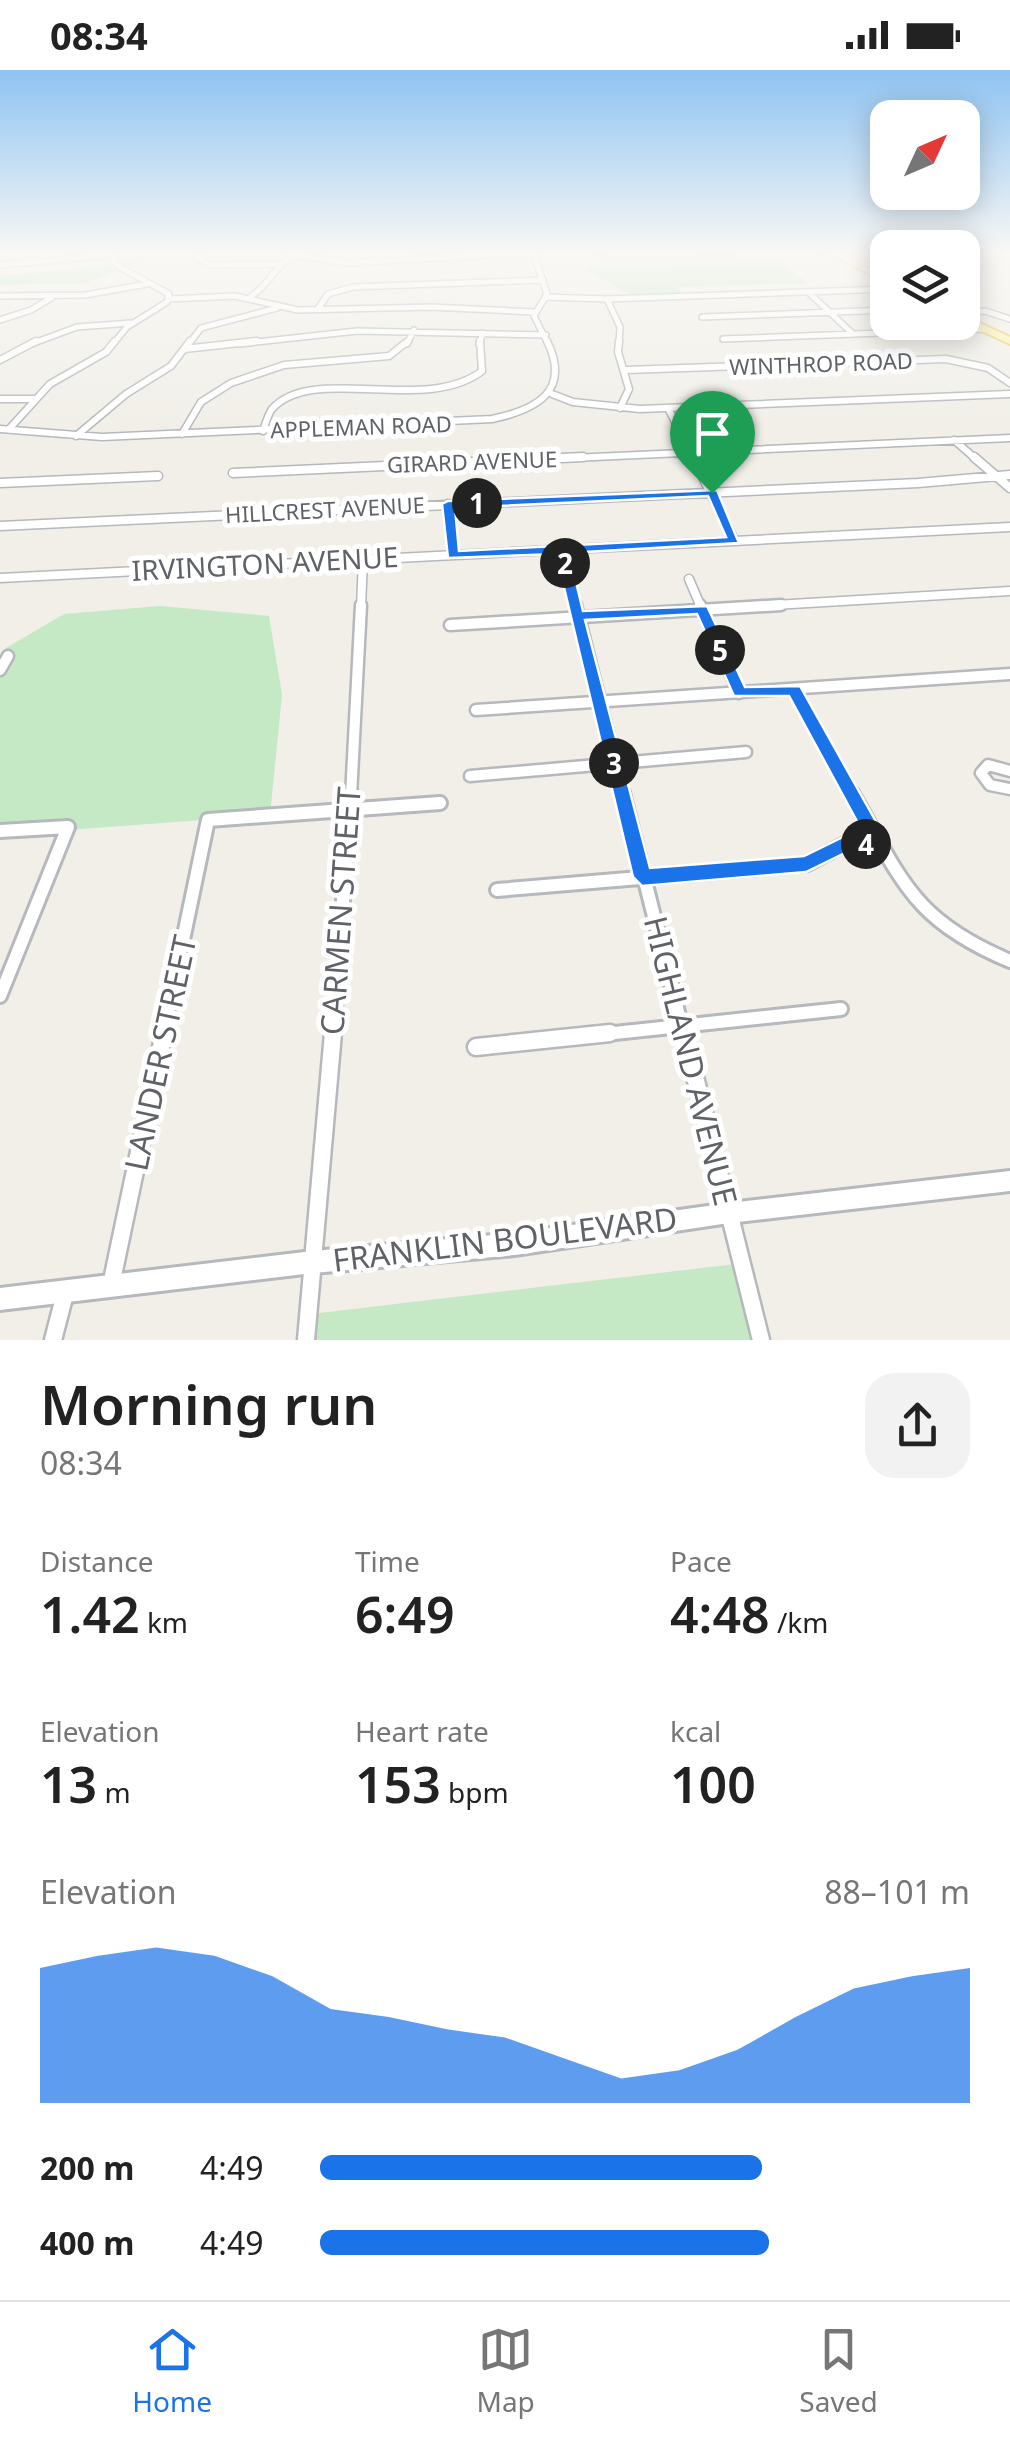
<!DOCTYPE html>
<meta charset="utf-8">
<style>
body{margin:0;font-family:"Noto Sans",sans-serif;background:#f2f2f2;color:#222;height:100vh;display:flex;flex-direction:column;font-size:38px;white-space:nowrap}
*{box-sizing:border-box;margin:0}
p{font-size:32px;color:#767676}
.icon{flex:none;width:55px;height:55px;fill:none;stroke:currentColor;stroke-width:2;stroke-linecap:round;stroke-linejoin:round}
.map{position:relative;height:1270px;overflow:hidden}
.sheet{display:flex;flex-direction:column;background:#fff;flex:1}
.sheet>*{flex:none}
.needle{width:65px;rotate:46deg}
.controls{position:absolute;left:870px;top:30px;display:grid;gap:20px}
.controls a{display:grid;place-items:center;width:110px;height:110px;border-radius:20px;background:#fff;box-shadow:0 5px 25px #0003;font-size:50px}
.pin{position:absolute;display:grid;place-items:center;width:85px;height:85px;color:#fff;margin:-102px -42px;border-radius:50% 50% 50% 0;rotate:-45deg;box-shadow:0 0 10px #0007}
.pin .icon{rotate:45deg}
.km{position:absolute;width:50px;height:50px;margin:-25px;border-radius:50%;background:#222;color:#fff;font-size:28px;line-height:50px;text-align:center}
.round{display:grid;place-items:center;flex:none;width:105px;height:105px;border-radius:30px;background:#f2f2f2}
.headline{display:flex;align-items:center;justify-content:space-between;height:170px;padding:0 40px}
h1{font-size:55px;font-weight:600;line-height:75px}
.stats{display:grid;grid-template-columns:repeat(3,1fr);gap:15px;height:170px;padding:10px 40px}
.stats div{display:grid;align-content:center}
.stats b{font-size:50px;font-weight:600}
.stats small{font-size:28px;font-weight:400}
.stats p{font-size:28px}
.chart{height:280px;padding:20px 40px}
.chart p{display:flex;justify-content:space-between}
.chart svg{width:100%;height:180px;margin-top:10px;fill:#1a73e8;opacity:.7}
ul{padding:0 40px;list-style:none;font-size:32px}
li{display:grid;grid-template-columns:160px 120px 1fr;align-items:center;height:75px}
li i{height:25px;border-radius:12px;background:#1a73e8}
.status{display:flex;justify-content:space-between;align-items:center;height:70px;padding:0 50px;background:#fff;direction:ltr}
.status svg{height:28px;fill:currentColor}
.tabs{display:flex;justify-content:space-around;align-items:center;height:140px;border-top:2px solid #e0e0e0;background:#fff;font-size:28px;color:#767676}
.tabs a{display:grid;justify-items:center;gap:5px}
.tabs .on{color:#1a73e8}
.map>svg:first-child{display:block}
.green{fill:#c5e8c5}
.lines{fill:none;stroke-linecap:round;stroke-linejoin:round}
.minor-far5-casing{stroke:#b5b8bc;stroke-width:8}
.minor-far4-casing{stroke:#b5b8bc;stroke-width:9}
.minor-far3-casing{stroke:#b5b8bc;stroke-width:11}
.minor-far2-casing{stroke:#b5b8bc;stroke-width:15}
.minor-far1-casing{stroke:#b5b8bc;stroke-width:18}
.minor-casing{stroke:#b5b8bc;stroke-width:21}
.tertiary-casing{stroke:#b5b8bc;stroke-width:6}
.primary-casing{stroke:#f2c960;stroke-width:4}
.minor-far5{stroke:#fff;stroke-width:5}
.minor-far4{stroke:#fff;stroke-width:6}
.minor-far3{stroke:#fff;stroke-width:8}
.minor-far2{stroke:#fff;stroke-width:10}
.minor-far1{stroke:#fff;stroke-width:12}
.minor{stroke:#fff;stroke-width:16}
.tertiary{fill:#fff;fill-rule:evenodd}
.primary{fill:#fff2af;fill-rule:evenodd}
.route{fill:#1a73e8;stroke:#fff;stroke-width:2.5;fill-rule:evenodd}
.labels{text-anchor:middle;stroke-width:10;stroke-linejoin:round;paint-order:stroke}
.far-street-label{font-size:22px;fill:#5f6368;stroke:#fff}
.street-label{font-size:28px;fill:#5f6368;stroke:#fff}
.near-street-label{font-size:32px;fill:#5f6368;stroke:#fff}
</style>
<div class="status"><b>08:34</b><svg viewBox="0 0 49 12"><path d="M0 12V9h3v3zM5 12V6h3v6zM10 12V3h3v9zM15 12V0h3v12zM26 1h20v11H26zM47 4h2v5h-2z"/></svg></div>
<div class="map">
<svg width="1010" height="1270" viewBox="0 0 1010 1270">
<rect width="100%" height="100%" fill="#f1efe8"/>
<path class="green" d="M140,182h26l-80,31 -86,2v-9l103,-10z
M781,191l26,22 -129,4 4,9 -47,2 -53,-31z
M160,536l109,10 13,79 -12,120 -270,20v-175l6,-12 58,-34z
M736,1194l20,76h-447l2,-26z"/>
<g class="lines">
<defs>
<path id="minor-far5" d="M205,182l-8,6 15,7 65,-1
M533,182l14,42 -13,22 14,28
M598,182l23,3 109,-3
M822,182l20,2
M292,185l55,8 186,-10
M0,195l112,-10
M808,222l45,42
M0,226l85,-1 62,-11
M250,227c20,-12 26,-34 47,-44
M545,227l62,2 281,-10
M169,229l66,-3 63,14 133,-3 103,5
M607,229l13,28 -1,17
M317,240l11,-16 25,-7 190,-7
M962,243l23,-2 25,8
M702,247l186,-7
M0,250l31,-10 20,-12
M723,269l262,-10
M31,274l46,-17 54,-4
M113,274l14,-17 40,-25 2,-8 -51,-28 -5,-5 3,-9
M189,274l12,-16 76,-20
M239,274l118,-13 189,4
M407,274l7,-14
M479,274l4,-11"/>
<path id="minor-far4" d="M619,271l-1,11 11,37 -9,19
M184,279l73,-8
M0,290l36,-19
M626,300l320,-11 42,9 22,15
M552,324l21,8 67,7 370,-15
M0,329h34
M668,338l26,52
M10,358l40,-44 56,-32 9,-11
M0,359l102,8 390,-18c43,-9 80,-27 55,-78
M263,361c2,-6 5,-17 9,-22 41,-46 152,6 210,-38l-2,-30
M182,364l19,-32 30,-19 53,-18 105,-9 19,-15
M76,366l50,-42 45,-28 19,-25
M954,370l23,20
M528,390l482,-22"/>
<path id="minor-far3" d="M693,387l41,83
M974,387l36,31
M233,403l350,-16
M0,413l158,-7
M448,434l5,51
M0,456l918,-43 92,-8
M562,480l14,57
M0,508l1010,-51
M689,509l12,28
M361,537l2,-47
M740,537l270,-16"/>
<path id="minor-far2" d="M576,535l48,191
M700,535l39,88
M450,555l331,-20
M0,600l8,-14
M794,620l60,106
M476,640l534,-36
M1010,701l-22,-6 -7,8 9,12 20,4
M470,706l276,-24
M351,726l10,-191"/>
<path id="minor-far1" d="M623,723l61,243
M852,723c50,87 60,127 158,168
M0,761l68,-4 -68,169
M497,820l310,-26 36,-19 36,-2
M163,966l45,-216 232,-17
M333,966l18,-243
M586,966l255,-27"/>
<path id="minor" d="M684,963l77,307
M476,977l134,-14
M111,1215l53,-252
M53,1270l12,-46
M306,1270l27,-307"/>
<path id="tertiary" d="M1010,1101v20l-281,32 -214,32 -202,18 -313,37v-22l313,-37 202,-18 214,-30z"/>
<path id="primary" d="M825,182h9l54,26v5z
M962,245l48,22v7l-48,-22z"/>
</defs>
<use href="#minor-far5" class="minor-far5-casing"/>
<use href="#minor-far4" class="minor-far4-casing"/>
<use href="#minor-far3" class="minor-far3-casing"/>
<use href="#minor-far2" class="minor-far2-casing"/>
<use href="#minor-far1" class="minor-far1-casing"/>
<use href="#minor" class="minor-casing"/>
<use href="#tertiary" class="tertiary-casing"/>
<use href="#primary" class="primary-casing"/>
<use href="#minor-far5" class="minor-far5"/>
<use href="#minor-far4" class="minor-far4"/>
<use href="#minor-far3" class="minor-far3"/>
<use href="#minor-far2" class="minor-far2"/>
<use href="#minor-far1" class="minor-far1"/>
<use href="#minor" class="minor"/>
<use href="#tertiary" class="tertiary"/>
<use href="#primary" class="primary"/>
</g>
<linearGradient id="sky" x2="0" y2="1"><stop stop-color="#8fc3f1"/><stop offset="0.51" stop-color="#f9f8f5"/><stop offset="1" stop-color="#f9f8f5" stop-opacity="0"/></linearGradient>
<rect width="1010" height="359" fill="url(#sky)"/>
<path class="route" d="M717,420l22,53 -170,10 14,58 124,-5 38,81 55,-1 88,157 -10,8 -33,2 -39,19 -164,14 -9,-9 -77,-323 -108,4 -6,-54 6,-3zM708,426l18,41 -267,14 -4,-43zM697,544l37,82h55l76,140 -22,1 -39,19 -154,12 -65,-248z"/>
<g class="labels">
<g class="far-street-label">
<text transform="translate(821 294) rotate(-2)" y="8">WINTHROP ROAD</text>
<text transform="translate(361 357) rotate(-2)" y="8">APPLEMAN ROAD</text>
<text transform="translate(472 392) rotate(-2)" y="8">GIRARD AVENUE</text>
<text transform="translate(325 440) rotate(-3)" y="8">HILLCREST AVENUE</text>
</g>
<g class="street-label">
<text transform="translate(265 494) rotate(-3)" y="10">IRVINGTON AVENUE</text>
</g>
<g class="near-street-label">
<text transform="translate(341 841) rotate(-86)" y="11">CARMEN STREET</text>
<text transform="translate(161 983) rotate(-78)" y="11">LANDER STREET</text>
<text transform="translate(690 991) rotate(76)" y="11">HIGHLAND AVENUE</text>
<text transform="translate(505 1170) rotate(-7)" y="11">FRANKLIN BOULEVARD</text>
</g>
</g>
</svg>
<div class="controls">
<a><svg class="needle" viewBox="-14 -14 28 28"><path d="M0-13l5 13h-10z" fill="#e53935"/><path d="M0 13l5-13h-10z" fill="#767676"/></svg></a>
<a><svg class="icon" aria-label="layers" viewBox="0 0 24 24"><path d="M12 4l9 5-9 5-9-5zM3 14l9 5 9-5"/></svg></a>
</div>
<div class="pin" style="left:712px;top:423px;background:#1e9e55"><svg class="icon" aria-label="arrive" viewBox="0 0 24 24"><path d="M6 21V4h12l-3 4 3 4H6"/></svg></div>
<b class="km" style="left:477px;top:433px">1</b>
<b class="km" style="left:565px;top:493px">2</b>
<b class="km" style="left:614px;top:693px">3</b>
<b class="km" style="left:866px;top:774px">4</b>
<b class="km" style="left:720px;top:580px">5</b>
</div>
<section class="sheet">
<div class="headline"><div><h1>Morning run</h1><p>08:34</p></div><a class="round"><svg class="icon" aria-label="share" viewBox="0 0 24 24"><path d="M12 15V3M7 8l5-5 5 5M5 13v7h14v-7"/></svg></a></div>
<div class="stats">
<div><p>Distance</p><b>1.42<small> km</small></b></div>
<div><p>Time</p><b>6:49</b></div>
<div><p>Pace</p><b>4:48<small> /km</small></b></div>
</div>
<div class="stats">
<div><p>Elevation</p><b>13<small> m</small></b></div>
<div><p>Heart rate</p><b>153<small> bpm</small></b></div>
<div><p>kcal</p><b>100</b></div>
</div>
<div class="chart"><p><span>Elevation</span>88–101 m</p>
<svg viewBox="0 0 160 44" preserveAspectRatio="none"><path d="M0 44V11L10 8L20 6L30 8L40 13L50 21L60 23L70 26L80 28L90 33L100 38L110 36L120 31L130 23L140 16L150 13L160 11V44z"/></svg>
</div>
<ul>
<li><b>200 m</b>4:49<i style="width:68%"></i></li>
<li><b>400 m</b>4:49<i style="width:69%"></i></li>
</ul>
</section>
<nav class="tabs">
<a class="on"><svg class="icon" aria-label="home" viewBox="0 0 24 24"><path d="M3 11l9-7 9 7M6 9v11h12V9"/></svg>Home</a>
<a><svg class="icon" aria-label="map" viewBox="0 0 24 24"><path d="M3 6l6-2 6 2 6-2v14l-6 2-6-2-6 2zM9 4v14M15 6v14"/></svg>Map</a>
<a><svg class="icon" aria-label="saved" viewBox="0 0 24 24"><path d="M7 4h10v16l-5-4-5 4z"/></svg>Saved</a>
</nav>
